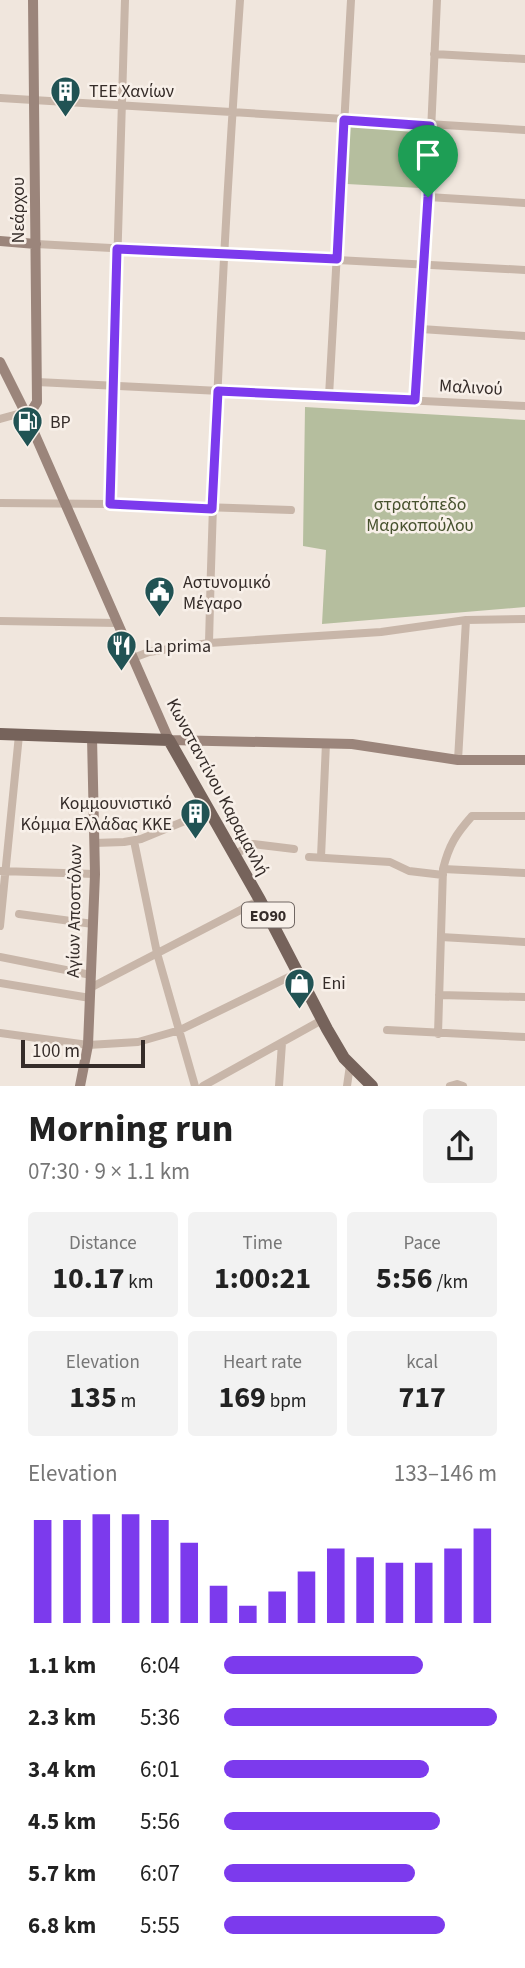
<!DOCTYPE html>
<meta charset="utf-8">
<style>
body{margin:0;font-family:"Source Sans 3",sans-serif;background:#f2f2f2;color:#222;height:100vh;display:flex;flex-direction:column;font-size:26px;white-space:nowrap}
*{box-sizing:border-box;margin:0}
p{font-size:23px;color:#767676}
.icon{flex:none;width:38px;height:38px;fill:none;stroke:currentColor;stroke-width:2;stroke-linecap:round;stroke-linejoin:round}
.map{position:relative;height:1086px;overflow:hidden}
.side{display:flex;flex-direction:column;background:#fff;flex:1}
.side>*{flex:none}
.scale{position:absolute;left:21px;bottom:18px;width:124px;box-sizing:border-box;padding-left:7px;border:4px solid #352c29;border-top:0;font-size:19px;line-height:24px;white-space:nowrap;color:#352c29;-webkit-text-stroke:5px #f8f0e9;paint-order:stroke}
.pin{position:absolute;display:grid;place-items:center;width:60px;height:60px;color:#fff;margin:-72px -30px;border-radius:50% 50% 50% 0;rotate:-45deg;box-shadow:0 0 7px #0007}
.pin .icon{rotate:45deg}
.round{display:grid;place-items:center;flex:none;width:74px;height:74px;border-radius:7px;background:#f2f2f2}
.summary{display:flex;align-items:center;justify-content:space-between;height:119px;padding:0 28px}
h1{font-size:38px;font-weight:700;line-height:52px}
.metrics{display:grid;grid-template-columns:repeat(3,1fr);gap:10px;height:119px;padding:7px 28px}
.metrics div{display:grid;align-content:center;border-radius:7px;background:#f2f2f2;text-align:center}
.metrics b{font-size:30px;font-weight:700}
.metrics small{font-size:19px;font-weight:400}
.metrics p{font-size:19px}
.chart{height:196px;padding:14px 28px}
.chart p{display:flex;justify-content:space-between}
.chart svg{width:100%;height:126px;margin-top:7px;stroke:#7c3aed;stroke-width:6}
ul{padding:0 28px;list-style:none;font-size:23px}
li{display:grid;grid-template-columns:112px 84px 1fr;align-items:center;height:52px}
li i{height:18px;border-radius:9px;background:#7c3aed}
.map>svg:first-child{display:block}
.green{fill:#b5be9e}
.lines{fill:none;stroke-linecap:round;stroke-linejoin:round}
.street{stroke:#c8b6a9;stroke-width:8}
.secondary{stroke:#9b857b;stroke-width:10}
.primary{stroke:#76635b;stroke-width:12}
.route-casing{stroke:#fff;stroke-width:14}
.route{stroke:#7c3aed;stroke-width:9}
.labels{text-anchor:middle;stroke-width:5;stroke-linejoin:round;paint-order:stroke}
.shield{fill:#f8f0e9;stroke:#706763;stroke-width:2}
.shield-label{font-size:16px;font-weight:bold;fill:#352c29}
.poi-label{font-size:18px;fill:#352c29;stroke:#f8f0e9;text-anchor:start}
.street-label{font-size:18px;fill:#352c29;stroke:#f8f0e9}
.park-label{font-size:18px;fill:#47522e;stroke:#f8f0e9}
</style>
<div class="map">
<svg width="525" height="1086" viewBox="0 0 525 1086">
<rect width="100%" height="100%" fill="#f0e6dd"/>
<path class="green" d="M349,126l74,5 -3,57 -73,-4z
M305,407l220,13v187l-203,17 4,-74 -23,-4z"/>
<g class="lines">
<path class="street" d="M434,54l91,5
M0,98l525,32
M428,197l97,6
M36,244l489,26
M421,329l104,7
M37,382l488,24
M329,396l22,-396
M415,400l13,-203 9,-197
M0,419l25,-7
M0,503l110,1 181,6
M110,504l15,-504
M0,621l118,2
M209,643c5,-214 16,-429 31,-643
M133,658l16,-6 60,-9 172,-11 85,-12 59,-1
M458,760l8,-140
M134,841l23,112 38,133
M94,843l30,-1 17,-3 68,-28
M234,855l19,-11 41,5
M309,857l81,5 19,9 34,4
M321,857l5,-114
M443,869l82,4
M0,871l95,3
M19,914l74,10
M0,926l19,-191
M441,937l84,5
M0,957l91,18
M0,983l90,15
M90,988l170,-88
M439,995l86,2
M387,1030l138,7
M0,1033l88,12 50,-3 42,-12 117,-57
M438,1034l5,-165c6,-24 13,-35 29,-53h53
M203,1086l119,-66
M279,1086l3,-43
M347,1086l3,-21
M450,1086l7,-2 6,2"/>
<path class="secondary" d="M0,241l36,3
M0,362l25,50 144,328 183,4 106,16h67
M25,412l7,-2 5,-8 -4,-402
M80,1086l8,-41 7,-171 -3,-137"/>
<path class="primary" d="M0,734l169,6 91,160 67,129 17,29 28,28"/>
</g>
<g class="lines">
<defs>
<path id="route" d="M344,120l86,6 -2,71 -13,203 -197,-9 -6,118 -102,-5 7,-255 220,10z"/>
</defs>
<use href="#route" class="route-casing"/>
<use href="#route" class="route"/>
</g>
<defs>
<symbol id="building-pin" viewBox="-11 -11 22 30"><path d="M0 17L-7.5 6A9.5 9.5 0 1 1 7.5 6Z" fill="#215354" stroke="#f8f0e9"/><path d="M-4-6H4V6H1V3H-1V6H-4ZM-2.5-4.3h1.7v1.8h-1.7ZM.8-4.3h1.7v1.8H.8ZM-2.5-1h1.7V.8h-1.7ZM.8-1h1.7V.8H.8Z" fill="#fff"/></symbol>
<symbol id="fuel-pin" viewBox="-11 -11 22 30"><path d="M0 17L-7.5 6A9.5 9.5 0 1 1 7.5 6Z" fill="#215354" stroke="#f8f0e9"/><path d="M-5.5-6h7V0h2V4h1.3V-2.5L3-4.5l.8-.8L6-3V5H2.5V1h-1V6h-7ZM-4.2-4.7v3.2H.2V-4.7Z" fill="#fff"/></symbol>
<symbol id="civic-pin" viewBox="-11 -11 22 30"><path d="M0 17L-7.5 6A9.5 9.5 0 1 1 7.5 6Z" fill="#215354" stroke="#f8f0e9"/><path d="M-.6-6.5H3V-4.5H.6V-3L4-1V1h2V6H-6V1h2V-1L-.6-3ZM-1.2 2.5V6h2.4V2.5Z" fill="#fff"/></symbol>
<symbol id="restaurant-pin" viewBox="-11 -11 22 30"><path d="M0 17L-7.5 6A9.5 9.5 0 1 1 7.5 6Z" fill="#215354" stroke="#f8f0e9"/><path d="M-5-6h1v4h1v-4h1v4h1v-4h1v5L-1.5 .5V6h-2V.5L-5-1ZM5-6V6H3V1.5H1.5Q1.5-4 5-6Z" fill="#fff"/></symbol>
<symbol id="shop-pin" viewBox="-11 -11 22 30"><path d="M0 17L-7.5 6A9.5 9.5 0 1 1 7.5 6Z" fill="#215354" stroke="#f8f0e9"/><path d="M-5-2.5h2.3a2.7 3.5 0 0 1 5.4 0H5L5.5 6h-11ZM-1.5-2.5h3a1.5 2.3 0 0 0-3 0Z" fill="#fff"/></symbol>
</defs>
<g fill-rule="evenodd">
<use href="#building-pin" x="48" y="74" width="35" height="47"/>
<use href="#fuel-pin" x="10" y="404" width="35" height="47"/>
<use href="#civic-pin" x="142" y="574" width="35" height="47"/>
<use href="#restaurant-pin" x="104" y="628" width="35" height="47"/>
<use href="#building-pin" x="178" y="796" width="35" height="47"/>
<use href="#shop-pin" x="282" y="966" width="35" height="47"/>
</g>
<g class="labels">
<rect class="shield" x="242" y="902.5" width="52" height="25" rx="5"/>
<g class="shield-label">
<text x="268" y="921">ΕΟ90</text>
</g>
<g class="poi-label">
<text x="89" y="97">ΤΕΕ Χανίων</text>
<text x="50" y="428">BP</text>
<text x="183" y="588">Αστυνομικό<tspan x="183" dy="21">Μέγαρο</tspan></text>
<text x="145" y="652">La prima</text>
<text x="172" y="809" text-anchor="end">Κομμουνιστικό<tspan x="172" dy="21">Κόμμα Ελλάδας ΚΚΕ</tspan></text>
<text x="322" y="989">Eni</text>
</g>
<g class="street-label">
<text transform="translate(18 210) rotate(-90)" y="6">Νεάρχου</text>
<text transform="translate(471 387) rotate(3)" y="6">Μαλινού</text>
<text transform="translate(218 787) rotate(62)" y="6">Κωνσταντίνου Καραμανλή</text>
<text transform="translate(74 911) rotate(-89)" y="6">Αγίων Αποστόλων</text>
</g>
<g class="park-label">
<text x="420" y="510">στρατόπεδο<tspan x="420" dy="21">Μαρκοπούλου</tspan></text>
</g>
</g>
</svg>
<div class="scale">100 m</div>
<div class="pin" style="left:428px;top:197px;background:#1e9e55"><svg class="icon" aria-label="arrive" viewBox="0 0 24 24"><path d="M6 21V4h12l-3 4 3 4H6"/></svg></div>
</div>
<section class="side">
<div class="summary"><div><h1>Morning run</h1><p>07:30 · 9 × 1.1 km</p></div><a class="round"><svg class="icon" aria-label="share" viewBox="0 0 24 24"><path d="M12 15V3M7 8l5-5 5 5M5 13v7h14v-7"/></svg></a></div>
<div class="metrics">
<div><p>Distance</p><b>10.17<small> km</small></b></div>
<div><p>Time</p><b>1:00:21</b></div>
<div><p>Pace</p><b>5:56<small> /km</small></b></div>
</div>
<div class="metrics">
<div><p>Elevation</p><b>135<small> m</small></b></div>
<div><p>Heart rate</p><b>169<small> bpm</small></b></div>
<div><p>kcal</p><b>717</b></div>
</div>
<div class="chart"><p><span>Elevation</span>133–146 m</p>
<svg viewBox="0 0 160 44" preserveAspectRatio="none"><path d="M5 44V8M15 44V8M25 44V6M35 44V6M45 44V8M55 44V16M65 44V31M75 44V38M85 44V33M95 44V26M105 44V18M115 44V21M125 44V23M135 44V23M145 44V18M155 44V11"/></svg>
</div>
<ul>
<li><b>1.1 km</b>6:04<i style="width:73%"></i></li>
<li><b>2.3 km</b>5:36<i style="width:100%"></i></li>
<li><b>3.4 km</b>6:01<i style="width:75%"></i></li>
<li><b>4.5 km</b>5:56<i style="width:79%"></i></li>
<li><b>5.7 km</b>6:07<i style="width:70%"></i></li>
<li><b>6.8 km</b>5:55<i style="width:81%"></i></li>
</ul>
</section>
